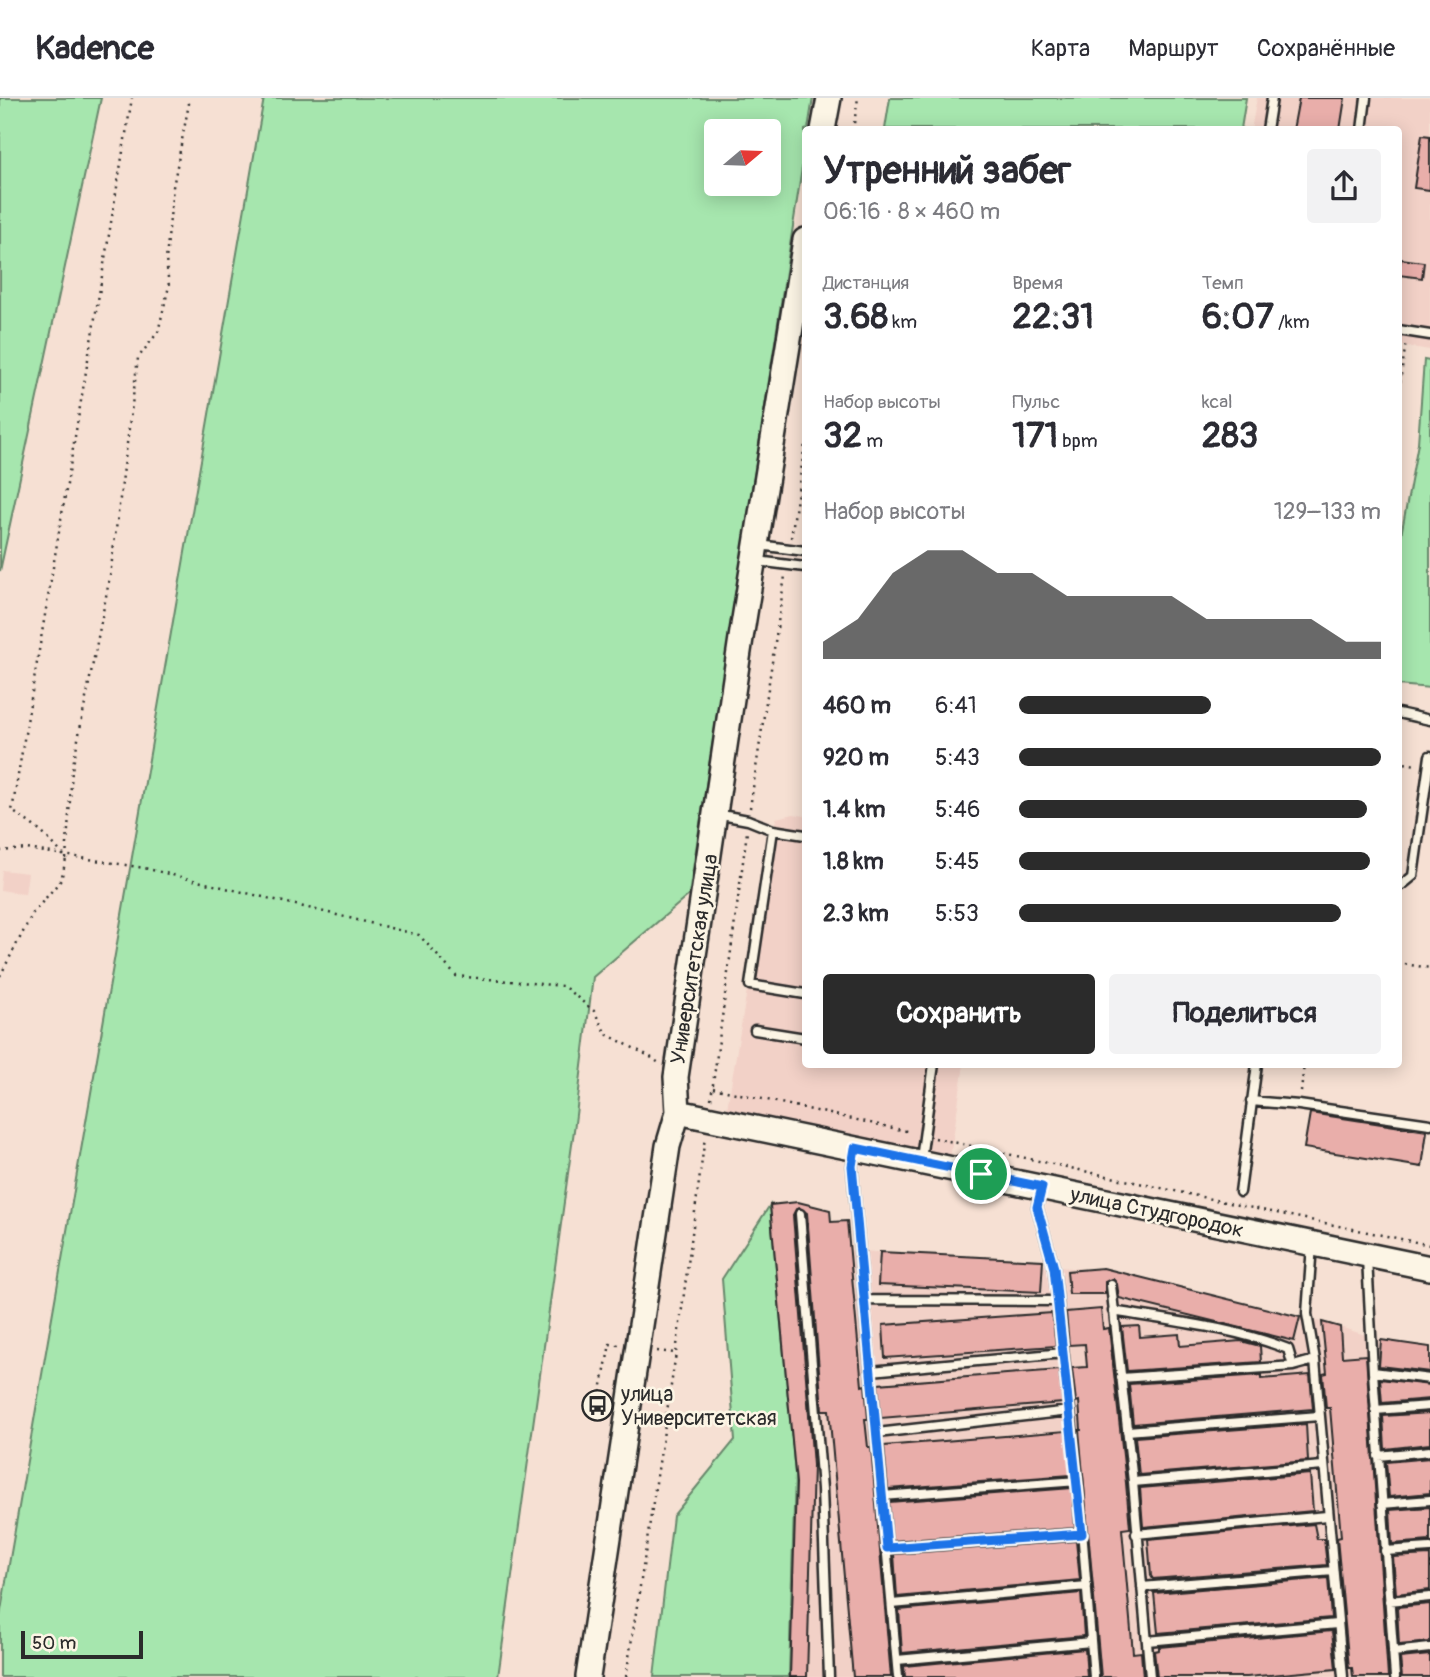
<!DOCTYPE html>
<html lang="ru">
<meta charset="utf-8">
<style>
body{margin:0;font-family:Pangolin,sans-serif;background:#f2f2f3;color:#2b2b33;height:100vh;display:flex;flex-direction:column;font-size:26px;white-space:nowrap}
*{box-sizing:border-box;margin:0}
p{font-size:23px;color:#7c7c81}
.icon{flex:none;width:38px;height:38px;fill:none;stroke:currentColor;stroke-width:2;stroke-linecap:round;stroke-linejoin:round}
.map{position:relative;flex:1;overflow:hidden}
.drawer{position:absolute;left:802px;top:28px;width:600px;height:942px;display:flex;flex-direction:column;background:#fff;border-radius:7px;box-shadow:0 4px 18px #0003}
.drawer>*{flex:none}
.needle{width:46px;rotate:71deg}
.buttons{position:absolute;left:704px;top:21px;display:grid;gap:14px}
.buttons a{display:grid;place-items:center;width:77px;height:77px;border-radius:7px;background:#fff;box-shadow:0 4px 18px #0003;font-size:35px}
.scale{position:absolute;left:21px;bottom:18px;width:122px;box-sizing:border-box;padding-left:7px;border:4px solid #2b2b2b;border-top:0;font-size:19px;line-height:24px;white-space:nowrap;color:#2b2b2b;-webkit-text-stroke:5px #fcf5e5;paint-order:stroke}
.pin{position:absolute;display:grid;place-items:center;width:60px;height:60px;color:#fff;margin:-30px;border:4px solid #fff;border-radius:50%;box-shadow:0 2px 7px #0007}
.round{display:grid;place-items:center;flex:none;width:74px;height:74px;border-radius:7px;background:#f2f2f3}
.summary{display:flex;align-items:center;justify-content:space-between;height:119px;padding:0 21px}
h1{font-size:38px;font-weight:700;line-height:52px}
.metrics{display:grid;grid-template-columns:repeat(3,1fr);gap:10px;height:119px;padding:7px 21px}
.metrics div{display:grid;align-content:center}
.metrics b{font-size:35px;font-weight:700}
.metrics small{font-size:19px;font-weight:400}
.metrics p{font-size:19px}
.chart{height:196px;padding:14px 21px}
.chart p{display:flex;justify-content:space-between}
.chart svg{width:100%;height:126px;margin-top:7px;fill:#2b2b2b;opacity:.7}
.button{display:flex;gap:14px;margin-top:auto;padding:14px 21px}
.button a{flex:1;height:80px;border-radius:7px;background:#2b2b2b;color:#fff;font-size:28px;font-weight:700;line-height:80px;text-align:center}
.button a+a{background:#f2f2f3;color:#2b2b33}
ul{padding:0 21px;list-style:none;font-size:23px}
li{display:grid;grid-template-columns:112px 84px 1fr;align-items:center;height:52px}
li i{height:18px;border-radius:9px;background:#2b2b2b}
header{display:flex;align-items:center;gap:42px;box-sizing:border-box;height:98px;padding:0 35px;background:#fff;border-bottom:2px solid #e1e1e2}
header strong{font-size:33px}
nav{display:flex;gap:38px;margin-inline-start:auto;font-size:24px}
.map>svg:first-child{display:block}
.built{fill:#f2d1c7}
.green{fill:#a6e6ae;stroke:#68886c;stroke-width:2;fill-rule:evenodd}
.building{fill:#e9aeaa;stroke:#2b2b2b;stroke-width:2}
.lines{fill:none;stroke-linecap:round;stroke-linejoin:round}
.lane-casing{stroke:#2b2b2b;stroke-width:13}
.secondary-casing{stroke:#2b2b2b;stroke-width:28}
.path{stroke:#2b2b2b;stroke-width:2.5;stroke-dasharray:2 5;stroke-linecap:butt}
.lane{stroke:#fcf5e5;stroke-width:8}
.secondary{stroke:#fcf5e5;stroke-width:23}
.route-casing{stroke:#fff;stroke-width:14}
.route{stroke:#1a73e8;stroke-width:9}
.labels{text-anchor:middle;stroke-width:5;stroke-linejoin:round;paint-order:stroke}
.street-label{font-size:21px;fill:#2b2b2b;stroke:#fcf5e5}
.poi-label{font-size:21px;fill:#2b2b2b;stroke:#fcf5e5;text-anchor:start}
</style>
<header>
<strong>Kadence</strong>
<nav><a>Карта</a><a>Маршрут</a><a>Сохранённые</a></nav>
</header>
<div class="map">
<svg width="1430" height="1579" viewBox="0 0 1430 1579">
<rect width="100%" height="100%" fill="#f6e0d3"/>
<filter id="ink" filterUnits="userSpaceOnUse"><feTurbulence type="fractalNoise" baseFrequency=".0143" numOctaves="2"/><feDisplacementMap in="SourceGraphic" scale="14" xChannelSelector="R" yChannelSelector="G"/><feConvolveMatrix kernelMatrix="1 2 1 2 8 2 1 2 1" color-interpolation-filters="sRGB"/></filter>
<g filter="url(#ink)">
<path class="built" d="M1257,0h173v252l-32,-5v-215h-147z
M794,716l11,2v248h159l-14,95 -223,-50 49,-291z
M2,772l26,3 -3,21 -25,-4z
M788,1105l42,7 1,12 16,-1 4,29 269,22 220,55 41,13 49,7v330h-641l6,-203z"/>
<path class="green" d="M0,0h101l-101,473z
M264,0h549l-5,31 -3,1v19l-116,746 -96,82 -18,146 -77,554h-498v-61zM716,33h52v53h-52z
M890,0h356l-5,31h-356z
M1424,262l6,1v327l-32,-3v-133l20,-109z
M770,1107l25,269 -6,203h-135l19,-161 62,-76 -13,-161z"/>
<path class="building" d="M1299,0h46l-5,32h-47z
M1422,37l8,1v54l-16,-2z
M1401,161l23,3 -2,16 -24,-3z
M1310,1015l117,18 -5,36 -118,-19z
M798,1104l32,8 1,12 16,-1 15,165 3,-1 3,34h-3l3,28h3l20,230h-38l-24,-267h-7l-15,-197 -7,-5 -4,1 -3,6 20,250 -6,212h-17l6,-194 -26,-278z
M880,1154l163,8 -2,32 -163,-7z
M1103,1170l197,49 -6,24 -175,-43 -2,-14 -4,-5 -8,3v12h-36l-2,-23z
M1101,1211l2,20 6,-1 17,155 4,45 -8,1 11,124 8,-1 2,25h-42l-22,-247h2l-2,-29 -3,1 -4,-34 15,-1 -2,-23 -16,1 -3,-33z
M1052,1215l4,33 -171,12 -2,-33z
M1322,1224l18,5 2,30 24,-2 22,322h-35l-1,-9h-3l-12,-130 4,-1 -11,-129h-4l-3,-34 4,-1z
M1139,1228l1,11 39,-3 1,12 61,-5 19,5 1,16 -134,9 -5,-44z
M1381,1242l49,7v25l-51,-6z
M1059,1272l4,33 -182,15 -3,-34z
M1262,1277v4l48,-4 3,34 -180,15 -4,-40z
M1380,1281l50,6v14l-48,4z
M1430,1315v31l-45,5 -2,-33z
M1306,1326l2,37 -169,14 -4,-38z
M1066,1333l5,44 -183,14 -4,-43z
M1430,1360v35l-41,4 -3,-35z
M1310,1376l3,37 -170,16 -3,-39z
M1072,1390l3,40 -183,13 -3,-39z
M1430,1409v34l-38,3 -2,-34z
M1314,1426l3,15h7l3,26 -174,14 -2,-3 -3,-37z
M1076,1443l4,39 -183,17 -3,-43z
M1430,1457v35l-34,4 -3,-37z
M1328,1480l3,40 -173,15 -4,-40z
M1081,1495l3,43 -182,17 -3,-43z
M1430,1506v38l-31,3 -2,-38z
M1332,1533l4,38 -89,8h-90l-3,-26 5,-1v-3z
M1085,1551l2,28h-182l-1,-11z
M1430,1557v22h-28l-2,-19z"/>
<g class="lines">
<defs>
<path id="lane" d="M1267,32l5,-32
M1362,32l4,-32
M1398,232l32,5
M759,447l46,6
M757,463l48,6
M1398,615l32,7
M716,716l32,6 25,10
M805,737l-32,-5 -23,155 55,9
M1398,787h4l11,-9 17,-120
M755,932l50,8
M1251,1003l48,4 131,19
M854,1053l-2,15 46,511
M921,1061l13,-95
M1041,1092l-4,17 17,61 24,213 16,196
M1240,1094l17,-128
M800,1116l22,275 7,188
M1312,1147l-5,69 8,46 28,317
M1367,1160l6,114 57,7
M1111,1187l22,197 17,195
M865,1202l192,1
M1113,1213c58,10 119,16 175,38l5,17
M871,1273l192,-18
M1373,1274l22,305
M1121,1280l172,-12 22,-6
M1375,1312l55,-4
M1127,1333l192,-15
M877,1335l193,-22
M1378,1358l52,-5
M1133,1384l190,-16
M882,1398l196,-15
M1382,1406l48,-4
M1136,1436l191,-18
M887,1450l195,-14
M1385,1453l45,-3
M1142,1489l191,-16
M1389,1503l41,-4
M892,1506l195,-18
M1147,1543l190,-17
M1393,1554l37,-4
M897,1562l194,-18"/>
<path id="secondary" d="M823,32l6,-32
M678,1014l752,156
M588,1579l80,-531 10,-34 -2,-35 65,-439 64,-398"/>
</defs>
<use href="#lane" class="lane-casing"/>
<use href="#secondary" class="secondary-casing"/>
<path class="path" d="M853,32l5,-32
M1398,298l8,-54
M791,440l14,-94
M1398,664l18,3
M750,710l35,-232
M0,753l27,-2 117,19 275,67 37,41 107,10 31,25 12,23 43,22 10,7
M66,761l6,-89 38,-194 28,-218 20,-26 11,-46 -3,-26 7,-73 17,-89
M1398,865l32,5
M0,878l33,-63 28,-33 5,-21c-16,-21 -32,-34 -54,-48l120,-713
M713,990l198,44
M1301,994l3,-28
M711,1001l36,-267
M935,1040l303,67 192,40
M657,1253l18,2
M598,1308l12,-62 9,1
M626,1579l50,-324 29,-216"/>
<use href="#lane" class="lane"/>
<use href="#secondary" class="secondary"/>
</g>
</g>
<g class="lines" filter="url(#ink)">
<defs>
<path id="route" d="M855,1050l187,39 -5,20 17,61 28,266 -195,14 -35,-382z"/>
</defs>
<use href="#route" class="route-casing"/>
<use href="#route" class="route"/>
</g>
<defs>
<symbol id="bus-ring" viewBox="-11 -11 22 22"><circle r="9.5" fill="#fcf5e5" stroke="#2b2b2b" stroke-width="1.5"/><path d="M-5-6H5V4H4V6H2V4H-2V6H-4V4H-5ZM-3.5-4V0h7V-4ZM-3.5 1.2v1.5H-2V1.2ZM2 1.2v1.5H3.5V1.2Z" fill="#2b2b2b"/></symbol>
</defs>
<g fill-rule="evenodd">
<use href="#bus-ring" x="580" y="1290" width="35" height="35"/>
</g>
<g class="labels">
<g class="street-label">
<text transform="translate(694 861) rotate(-81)" y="7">Университетская улица</text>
<text transform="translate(1157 1114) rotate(12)" y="7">улица Студгородок</text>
</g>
<g class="poi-label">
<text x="621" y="1303">улица<tspan x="621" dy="24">Университетская</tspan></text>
</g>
</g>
</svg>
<div class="buttons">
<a><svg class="needle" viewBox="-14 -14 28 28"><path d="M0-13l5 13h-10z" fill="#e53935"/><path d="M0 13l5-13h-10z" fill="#7c7c81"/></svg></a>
</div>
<div class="scale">50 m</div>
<div class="pin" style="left:981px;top:1076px;background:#1e9e55"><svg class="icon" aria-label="arrive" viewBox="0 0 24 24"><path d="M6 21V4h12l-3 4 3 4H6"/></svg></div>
<section class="drawer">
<div class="summary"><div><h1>Утренний забег</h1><p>06:16 · 8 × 460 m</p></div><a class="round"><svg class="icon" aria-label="share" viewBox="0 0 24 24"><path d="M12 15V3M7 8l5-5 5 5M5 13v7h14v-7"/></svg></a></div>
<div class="metrics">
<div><p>Дистанция</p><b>3.68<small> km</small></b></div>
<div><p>Время</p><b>22:31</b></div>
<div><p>Темп</p><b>6:07<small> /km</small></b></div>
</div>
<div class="metrics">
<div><p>Набор высоты</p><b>32<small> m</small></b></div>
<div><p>Пульс</p><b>171<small> bpm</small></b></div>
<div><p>kcal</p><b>283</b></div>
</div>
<div class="chart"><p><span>Набор высоты</span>129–133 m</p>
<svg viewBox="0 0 160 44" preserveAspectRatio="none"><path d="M0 44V38L10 30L20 14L30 6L40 6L50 14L60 14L70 22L80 22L90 22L100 22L110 30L120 30L130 30L140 30L150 38L160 38V44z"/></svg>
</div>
<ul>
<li><b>460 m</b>6:41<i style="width:53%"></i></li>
<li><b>920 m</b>5:43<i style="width:100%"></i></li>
<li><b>1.4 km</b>5:46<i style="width:96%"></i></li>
<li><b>1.8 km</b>5:45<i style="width:97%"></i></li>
<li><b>2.3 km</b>5:53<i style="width:89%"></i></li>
</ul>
<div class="button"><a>Сохранить</a><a>Поделиться</a></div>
</section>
</div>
